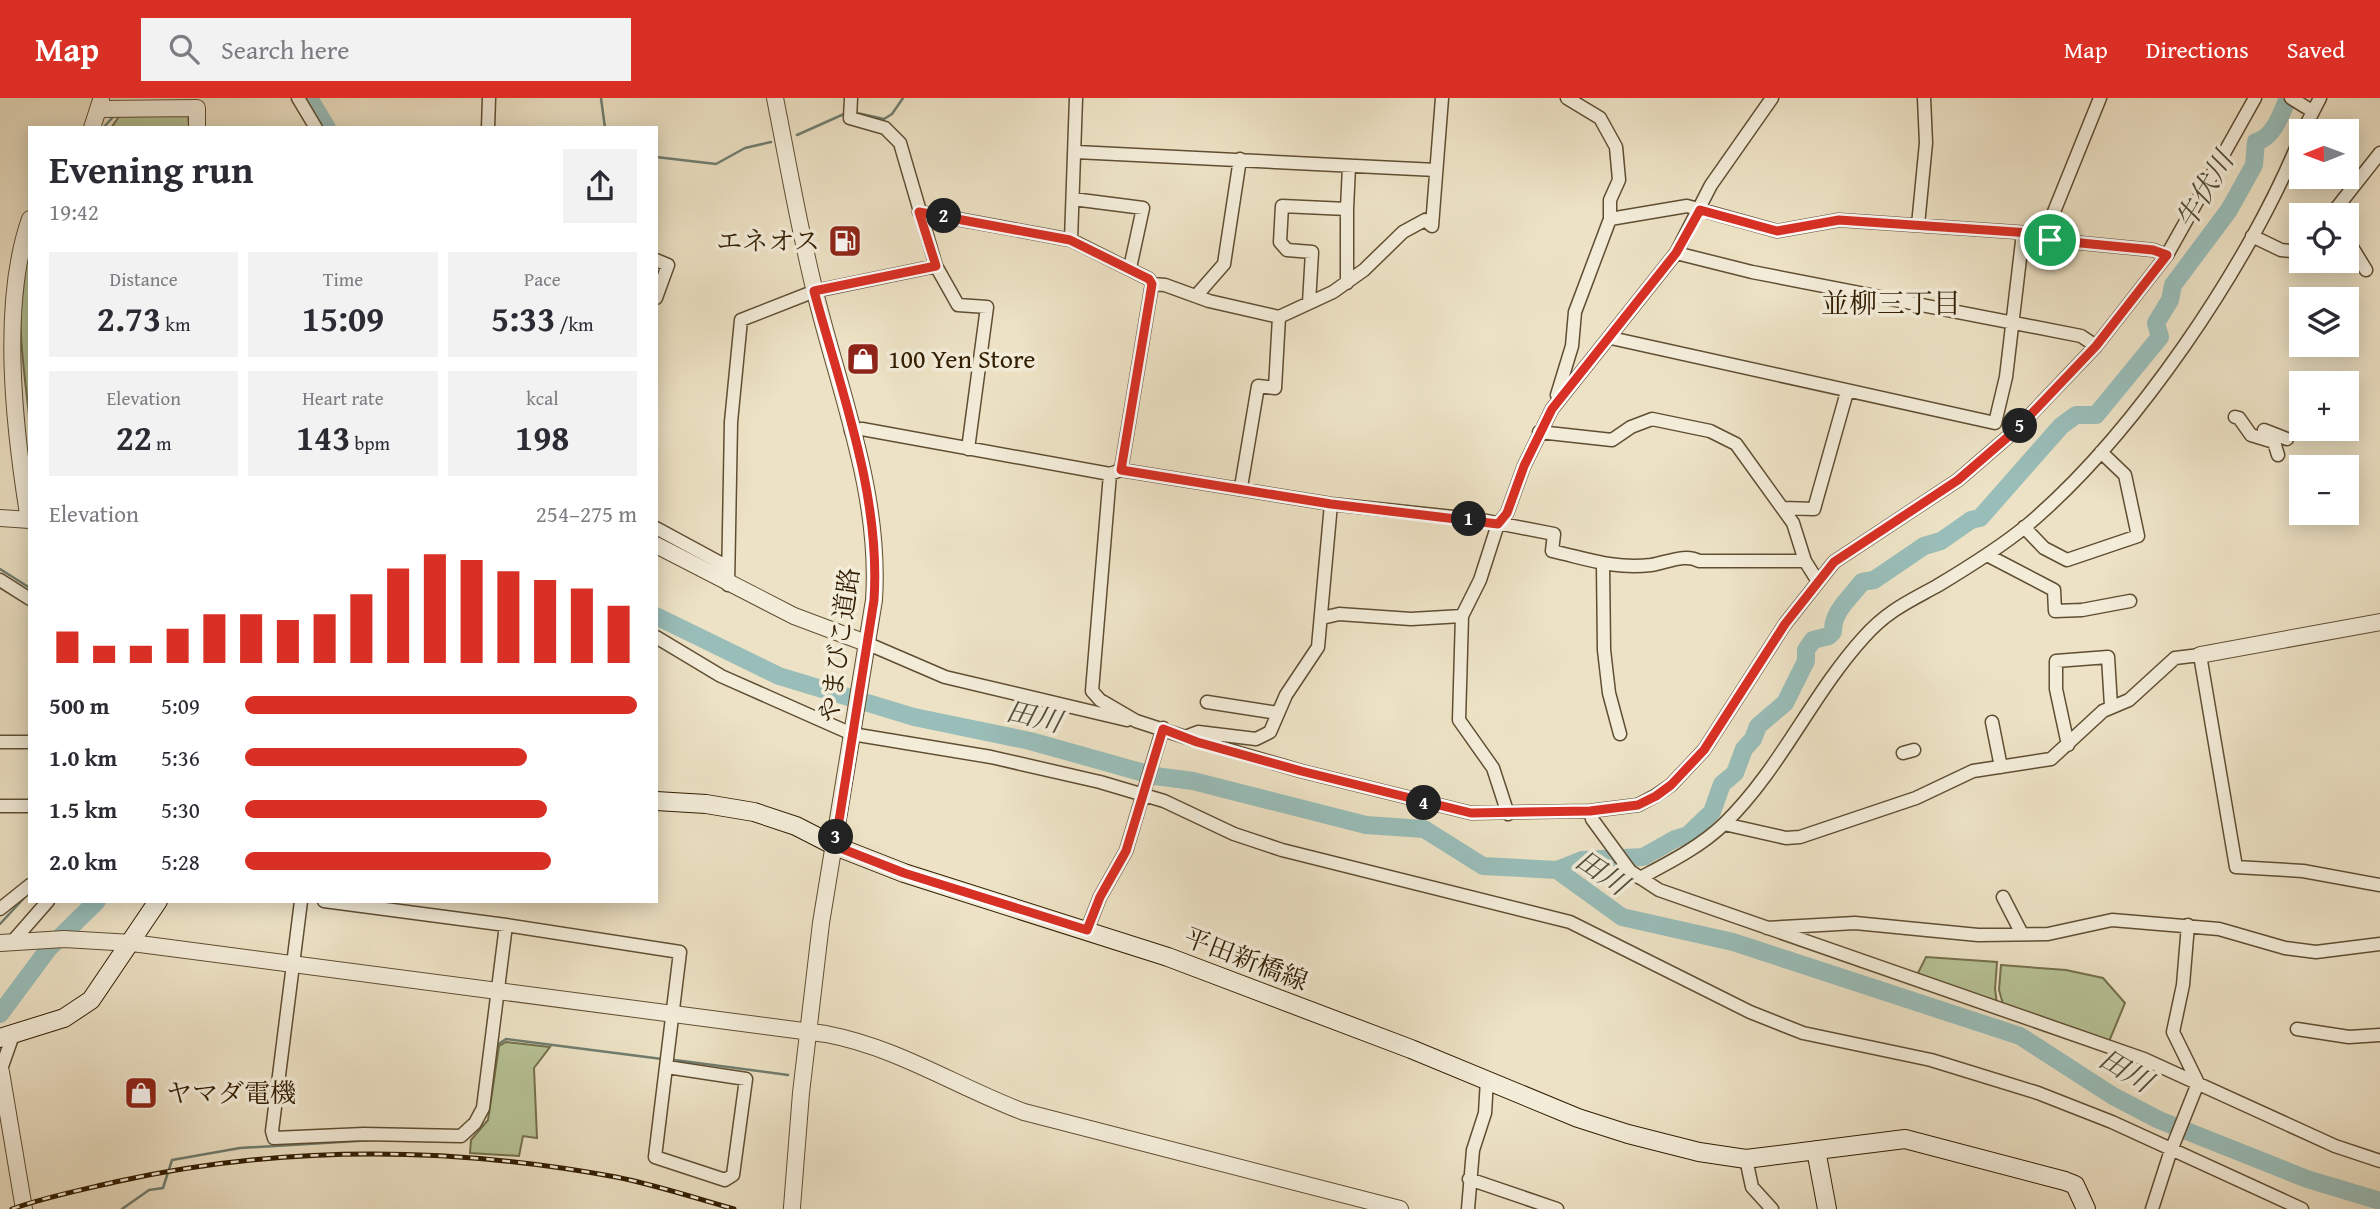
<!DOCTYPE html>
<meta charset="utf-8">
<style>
body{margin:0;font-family:"Gentium Book Plus","Noto Serif JP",serif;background:#f2f2f3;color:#2b2b33;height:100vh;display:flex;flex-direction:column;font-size:26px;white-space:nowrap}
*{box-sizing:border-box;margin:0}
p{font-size:23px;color:#7c7c81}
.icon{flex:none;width:38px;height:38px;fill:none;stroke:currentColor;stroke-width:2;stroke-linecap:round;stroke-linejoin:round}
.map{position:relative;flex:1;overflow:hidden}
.side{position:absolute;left:28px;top:28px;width:630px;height:777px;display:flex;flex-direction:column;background:#fff;border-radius:0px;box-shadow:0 4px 18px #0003}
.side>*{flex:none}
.needle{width:46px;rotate:269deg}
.controls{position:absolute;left:2289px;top:21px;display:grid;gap:14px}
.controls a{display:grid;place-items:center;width:70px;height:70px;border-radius:0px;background:#fff;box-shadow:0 4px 18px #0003;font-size:35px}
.pin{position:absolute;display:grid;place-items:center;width:60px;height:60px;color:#fff;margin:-30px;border:4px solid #fff;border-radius:50%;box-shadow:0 2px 7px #0007}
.km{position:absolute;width:35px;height:35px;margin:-18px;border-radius:50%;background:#222;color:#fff;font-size:19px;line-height:35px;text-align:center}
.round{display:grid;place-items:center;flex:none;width:74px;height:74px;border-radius:0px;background:#f2f2f3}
.head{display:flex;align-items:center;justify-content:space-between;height:119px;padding:0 21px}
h1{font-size:38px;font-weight:700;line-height:52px}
.figures{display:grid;grid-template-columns:repeat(3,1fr);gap:10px;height:119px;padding:7px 21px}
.figures div{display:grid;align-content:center;border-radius:0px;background:#f2f2f3;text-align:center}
.figures b{font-size:35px;font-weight:700}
.figures small{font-size:19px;font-weight:400}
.figures p{font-size:19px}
.chart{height:196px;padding:14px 21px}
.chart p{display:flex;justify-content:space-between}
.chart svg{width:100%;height:126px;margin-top:7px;stroke:#d93025;stroke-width:6}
ul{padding:0 21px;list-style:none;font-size:23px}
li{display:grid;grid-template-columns:112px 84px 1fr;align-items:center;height:52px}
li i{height:18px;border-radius:9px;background:#d93025}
header{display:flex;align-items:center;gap:42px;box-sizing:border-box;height:98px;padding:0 35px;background:#d93025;color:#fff}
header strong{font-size:33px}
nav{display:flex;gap:38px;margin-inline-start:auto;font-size:24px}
.search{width:490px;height:63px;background:#f2f2f3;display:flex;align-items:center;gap:18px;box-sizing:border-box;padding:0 24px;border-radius:0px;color:#7c7c81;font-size:26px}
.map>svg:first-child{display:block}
.green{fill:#b7c396;stroke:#74704c;stroke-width:2}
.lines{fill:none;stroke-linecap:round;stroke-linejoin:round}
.stream{stroke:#6f7d6f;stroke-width:2.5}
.river{stroke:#99bdb8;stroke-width:18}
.minor-casing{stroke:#604e32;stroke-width:15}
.tertiary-casing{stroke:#604e32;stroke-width:18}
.secondary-casing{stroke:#311d01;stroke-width:20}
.minor{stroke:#f3ecd9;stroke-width:12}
.tertiary{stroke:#f3ecd9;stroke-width:16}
.secondary{stroke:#f3ecd9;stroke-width:18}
.rail-casing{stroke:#311d01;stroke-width:5}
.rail{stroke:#f3ecd9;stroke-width:2.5;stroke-dasharray:8;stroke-linecap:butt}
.route-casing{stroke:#fff;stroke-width:14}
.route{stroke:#d93025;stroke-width:9}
.labels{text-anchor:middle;stroke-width:7;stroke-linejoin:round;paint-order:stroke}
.poi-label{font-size:26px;fill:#311d01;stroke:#f3ecd9;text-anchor:start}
.street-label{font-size:26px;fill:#311d01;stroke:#f3ecd9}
.water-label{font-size:28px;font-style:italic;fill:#504d38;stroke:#f3ecd9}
.neighbourhood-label{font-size:28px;fill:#311d01;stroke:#f3ecd9}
</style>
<header>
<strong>Map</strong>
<div class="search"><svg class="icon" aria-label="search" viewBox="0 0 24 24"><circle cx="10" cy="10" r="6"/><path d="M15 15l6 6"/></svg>Search here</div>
<nav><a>Map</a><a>Directions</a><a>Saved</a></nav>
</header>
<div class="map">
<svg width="2380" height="1111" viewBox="0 0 2380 1111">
<rect width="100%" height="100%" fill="#ede2c5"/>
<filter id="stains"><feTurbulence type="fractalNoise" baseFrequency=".00286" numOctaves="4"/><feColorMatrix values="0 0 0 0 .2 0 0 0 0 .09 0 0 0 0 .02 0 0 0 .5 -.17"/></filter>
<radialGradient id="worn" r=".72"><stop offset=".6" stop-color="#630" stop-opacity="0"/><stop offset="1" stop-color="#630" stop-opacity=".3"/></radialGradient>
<path class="green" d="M188,15l1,15h-78l9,-13z
M30,152v175c-5,-54 -19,-122 0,-175z
M1926,859l71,5 -2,27 2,15 -81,-27z
M2001,867l65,5 37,8 22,25 -17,41 -105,-40 -4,-14z
M506,944l44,5 -16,21 3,70 -14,-2 -4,20 -49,-3 1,-13 17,-20 11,-74z"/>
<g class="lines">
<path class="stream" d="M601,0l4,30
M857,15l27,6 8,-5 11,-16
M103,30l10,-11
M797,37l47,-21
M656,59l60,7 29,-16 26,-6
M27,353l3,16
M0,471l30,19
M0,826l25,-27
M496,954l1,-7 9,-6 156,20
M675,962l113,15
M480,1029l7,-16
M122,1111l27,-19 14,-2 9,-28 68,-12 134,-8"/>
<path class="river" d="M309,0l18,30
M656,518l123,60 135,41 116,24 125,35 38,5 173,44 58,4 59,37 74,4 65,47 111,25 287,94 93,60 46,24 148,59 73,22
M1557,772l25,-10 61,-3 32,-18 13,-4 24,-23 10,-28 13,-11 9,-24 9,-10 5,-13 27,-23 21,-42v-11l7,-10 16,-4 4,-4c-1,-20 17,-34 29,-50l12,-2 50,-34 17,-5 30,-21 9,-2 81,-92 15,-11h20l64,-78 -4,-14 14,-23 3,-15 56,-75 25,-45 2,-23c18,-5 25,-28 32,-44
M0,916l49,-66 48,-47"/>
<defs>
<path id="minor" d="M298,0l18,30
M851,0l-1,20 35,10 15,15 36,123 22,39 29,2 -19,142
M1567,0l33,20 16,29 3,33 -9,20v19l77,-13 90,25 62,-11 206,14 5,6 103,10 14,5
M2291,0l21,13
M488,30l1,-30
M2303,33l17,-33
M1076,54l360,18
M1073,101l70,9 -13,60
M919,114l152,28 78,39 3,5 -31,186
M2331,117l49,-62
M1918,127l8,-82 -2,-45
M2045,136l55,-136
M2252,138l29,14 18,2 2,-3
M2347,141l19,31
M1071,142l5,-142
M1676,155l76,19 329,64 15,10
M656,162l12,5 -12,33
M1347,185v-74
M1152,186l13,1 44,16 70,16 54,-25 31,-22 39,-38 22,-12 7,6 10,-128
M1196,198l28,-32 16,-105
M1309,205l3,-51 -25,-2 -7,-8 2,-36 65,3 2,-43
M1611,240l384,85 11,-46 17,-144
M1557,297l15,-49 3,-34 35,-93
M2235,319l4,1 12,17 23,7 4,13
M2264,332l23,9
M851,333l11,-2 248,45 11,-4 210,34 151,16 72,14 -2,17c36,8 61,18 99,14 15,-2 34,-12 48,-4h106
M1539,334l73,8 19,-13 21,-8 58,12 26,13 57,79 12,38 12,19
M1110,376l-18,217 8,9 36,21 49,16 13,-5 58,7 14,-7 16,-37 32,-48 13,-143
M1241,389l17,-101 17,2 4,-71
M1784,410l30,1 33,-117
M2024,429l20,21 23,12 71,-24 -13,-61 -24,-23
M656,430l72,39
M1987,457l67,35 1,21 27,-1 48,-9
M1603,467l1,85 5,43 11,41
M0,482l30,19
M728,487l3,-163 10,-102 74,-29 121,-25
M1322,520l17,-4 72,5 51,-3
M656,539l65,39 131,58 139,23 109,25 64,19 70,33 48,16 288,72 180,90 53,21 128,27 107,33 74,29 190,87
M866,545l79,34 182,43
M1207,604l71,11
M1992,624l9,45
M1185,639l116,34 170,42 119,-2 48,-6 17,-9 16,-11 33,-35 81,-126 49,-62 124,-82 59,-51 79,-83 71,-91 88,-157
M0,644h30
M2068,647l-12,-56v-28l52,-4 3,49
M1903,655l11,-3
M0,708h30
M1590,713l2,8 38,52 29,19 485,169 191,87 45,15
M1508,716l-15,-46 -34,-48 3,-104 18,-36 18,-56 9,-11 17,-47 28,-57 124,-156 35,-68 61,-87
M1724,726l62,14 14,-1 116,-39 57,-27 78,-12 52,-48 26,-11 46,-42 25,-3 36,212 67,4 77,14
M1640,780c30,-16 60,-31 84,-54 56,-54 88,-130 140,-187 23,-26 44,-35 73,-51 30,-18 61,-37 88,-59 107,-89 225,-263 276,-391
M2003,799l19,37
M301,803l-29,230 2,7 90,-4 97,2 14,-13 8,-15 23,-183
M324,803l182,24 174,27 -25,205 70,23 8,-5 13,-96 -79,-12
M0,811l30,-24
M1767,830l88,-5 123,12 70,-1 64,-14 107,9 66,19 31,4 64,-8
M1087,832l13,-33 26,-46 37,-123
M13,843l35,-40
M2297,931l52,8 31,-2
M0,974l13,-37
M1746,1061l6,28 20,22
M1469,1081l88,30
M1468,1111l5,-59 12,-37 2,-33
M2152,1111l18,-56 28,-70 -25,-51 10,-47 5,-60"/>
<path id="tertiary" d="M775,0c13,65 24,130 40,194 25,102 66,202 59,308l-53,323 -20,170 -9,114
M99,11l98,-1v20
M92,30l9,-28
M0,420l30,2
M29,422c-15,-92 -29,-216 1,-301
M656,447l138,71 72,27
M2200,557l180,-33
M0,845l64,-4 68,4 694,91c73,14 129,52 198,78l376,97
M1,974l23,137"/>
<path id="secondary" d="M656,703l50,3 48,8 42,14 39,20 69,27 264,84 243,92 167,69 50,16 71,18 47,7 159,-20 160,42 10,4 11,24
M0,940l64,-20 27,-18 67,-99
M1816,1052l11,59"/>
</defs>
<use href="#minor" class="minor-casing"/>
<use href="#tertiary" class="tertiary-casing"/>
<use href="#secondary" class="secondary-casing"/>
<use href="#minor" class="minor"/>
<use href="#tertiary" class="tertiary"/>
<use href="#secondary" class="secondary"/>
<defs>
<path id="rail" d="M12,1111c33,-12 69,-19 103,-27 166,-37 334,-36 501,-5 40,8 79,21 118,32"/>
</defs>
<use href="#rail" class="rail-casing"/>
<use href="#rail" class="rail"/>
</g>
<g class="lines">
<defs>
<path id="route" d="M1700,112l77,21 62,-11 206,14 5,6 103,10 14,5 -71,91 -79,83 -59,51 -124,82 -49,62 -81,126 -33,35 -15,11 -18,9 -48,6 -119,2 -170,-42 -104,-29 -34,-13 -37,122 -26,46 -13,33 -183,-57 -69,-27 39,-246c7,-105 -33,-209 -60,-309l122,-25 -17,-54 151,28 79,39 3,5 -31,186 210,34 167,20 9,-11 17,-47 28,-57 124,-156z"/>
</defs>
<use href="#route" class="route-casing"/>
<use href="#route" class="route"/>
</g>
<defs>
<symbol id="fuel-square" viewBox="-11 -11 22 22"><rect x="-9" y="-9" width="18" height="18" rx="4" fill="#8f2418" stroke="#f3ecd9"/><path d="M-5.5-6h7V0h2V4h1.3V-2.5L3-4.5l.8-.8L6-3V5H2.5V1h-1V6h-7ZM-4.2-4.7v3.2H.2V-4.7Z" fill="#fff"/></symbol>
<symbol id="shop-square" viewBox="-11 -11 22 22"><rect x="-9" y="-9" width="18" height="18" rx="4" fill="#8f2418" stroke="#f3ecd9"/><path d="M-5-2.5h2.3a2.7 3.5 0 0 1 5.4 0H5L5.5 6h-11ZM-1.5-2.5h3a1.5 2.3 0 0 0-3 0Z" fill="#fff"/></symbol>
</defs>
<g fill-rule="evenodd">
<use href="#fuel-square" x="826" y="124" width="38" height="38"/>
<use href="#shop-square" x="844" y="242" width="38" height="38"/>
<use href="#shop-square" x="122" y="976" width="38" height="38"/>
</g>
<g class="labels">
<g class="poi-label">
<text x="820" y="152" text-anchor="end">エネオス</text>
<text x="888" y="270">100 Yen Store</text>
<text x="166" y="1004">ヤマダ電機</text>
</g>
<g class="street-label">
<text transform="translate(839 547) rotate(-82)" y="9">やまびこ道路</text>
<text transform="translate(1246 861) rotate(21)" y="9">平田新橋線</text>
</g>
<g class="water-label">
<text transform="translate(2204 92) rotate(-59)" y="10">牛伏川</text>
<text transform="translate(1034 618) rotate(13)" y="10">田川</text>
<text transform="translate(1602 774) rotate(34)" y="10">田川</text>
<text transform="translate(2126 972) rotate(31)" y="10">田川</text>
</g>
<g class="neighbourhood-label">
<text x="1891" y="215">並柳三丁目</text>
</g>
</g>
<rect width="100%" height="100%" filter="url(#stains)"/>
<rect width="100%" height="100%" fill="url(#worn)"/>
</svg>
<div class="controls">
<a><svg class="needle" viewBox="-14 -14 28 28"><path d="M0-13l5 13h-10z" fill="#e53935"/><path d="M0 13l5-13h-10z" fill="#7c7c81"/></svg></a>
<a><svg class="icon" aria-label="locate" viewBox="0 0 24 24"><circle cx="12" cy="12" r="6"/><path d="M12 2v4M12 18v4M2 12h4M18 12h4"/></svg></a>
<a><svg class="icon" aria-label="layers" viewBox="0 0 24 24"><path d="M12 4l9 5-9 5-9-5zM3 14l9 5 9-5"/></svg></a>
<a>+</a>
<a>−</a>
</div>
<div class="pin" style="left:2050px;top:142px;background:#1e9e55"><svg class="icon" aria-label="arrive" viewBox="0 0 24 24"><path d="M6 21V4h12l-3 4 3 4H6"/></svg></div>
<b class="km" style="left:1469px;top:421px">1</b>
<b class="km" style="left:944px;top:118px">2</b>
<b class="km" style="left:836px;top:739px">3</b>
<b class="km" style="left:1424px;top:705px">4</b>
<b class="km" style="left:2020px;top:328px">5</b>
<section class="side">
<div class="head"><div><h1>Evening run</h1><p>19:42</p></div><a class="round"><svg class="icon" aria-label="share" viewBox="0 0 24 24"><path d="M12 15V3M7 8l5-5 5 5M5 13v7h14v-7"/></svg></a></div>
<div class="figures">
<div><p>Distance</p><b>2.73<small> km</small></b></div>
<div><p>Time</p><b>15:09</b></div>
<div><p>Pace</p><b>5:33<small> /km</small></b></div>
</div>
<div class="figures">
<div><p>Elevation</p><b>22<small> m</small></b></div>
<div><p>Heart rate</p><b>143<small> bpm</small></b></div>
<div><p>kcal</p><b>198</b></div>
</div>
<div class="chart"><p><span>Elevation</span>254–275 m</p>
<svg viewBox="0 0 160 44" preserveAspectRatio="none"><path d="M5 44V33M15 44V38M25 44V38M35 44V32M45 44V27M55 44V27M65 44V29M75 44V27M85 44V20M95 44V11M105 44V6M115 44V8M125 44V12M135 44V15M145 44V18M155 44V24"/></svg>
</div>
<ul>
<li><b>500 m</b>5:09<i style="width:100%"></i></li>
<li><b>1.0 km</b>5:36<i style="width:72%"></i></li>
<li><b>1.5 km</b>5:30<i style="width:77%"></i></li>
<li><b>2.0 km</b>5:28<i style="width:78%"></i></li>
</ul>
</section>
</div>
